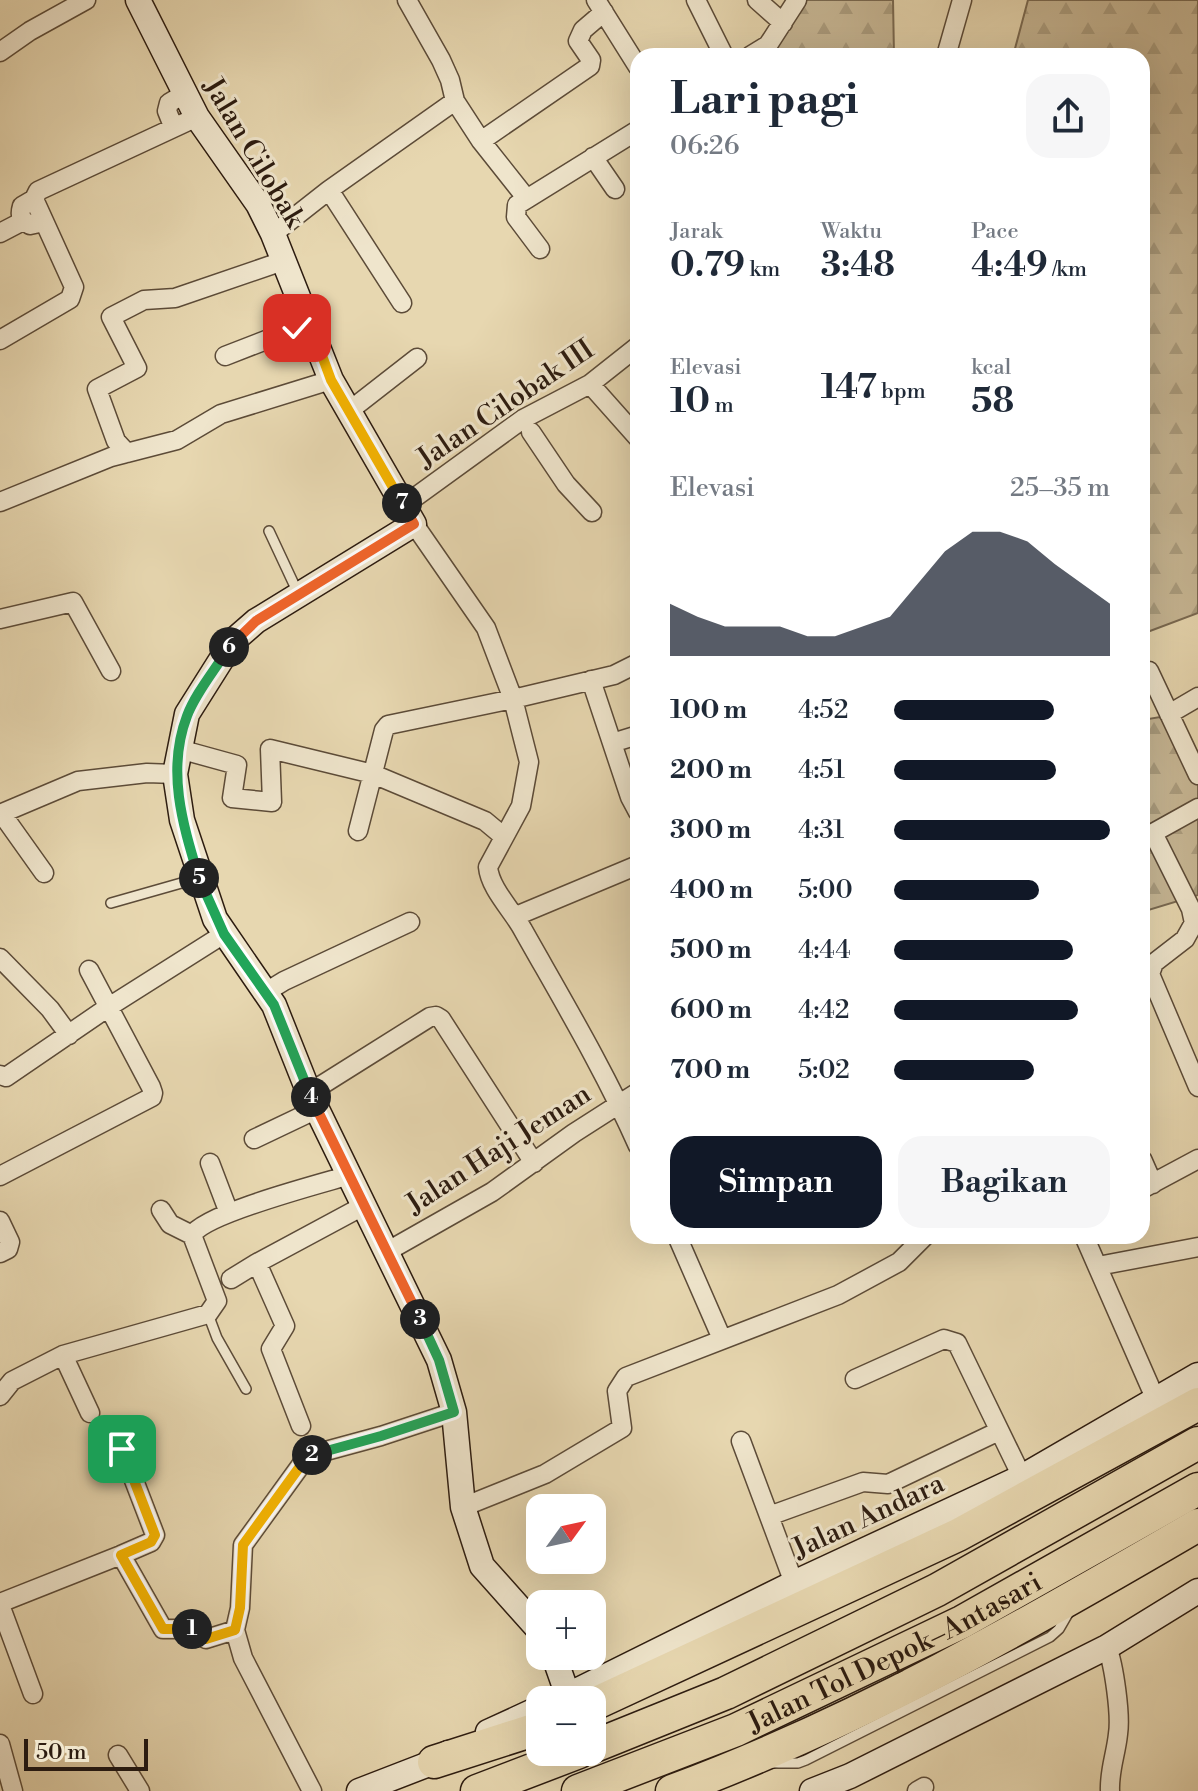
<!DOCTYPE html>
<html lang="id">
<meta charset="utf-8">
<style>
body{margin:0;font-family:"Libre Bodoni",serif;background:#f6f6f7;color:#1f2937;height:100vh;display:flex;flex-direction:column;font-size:30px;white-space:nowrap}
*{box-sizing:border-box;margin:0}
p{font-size:26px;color:#747a83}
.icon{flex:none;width:44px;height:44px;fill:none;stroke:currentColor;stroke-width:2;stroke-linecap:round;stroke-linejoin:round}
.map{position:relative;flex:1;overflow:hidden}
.side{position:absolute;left:630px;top:48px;width:520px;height:1196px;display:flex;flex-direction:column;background:#fff;border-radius:24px;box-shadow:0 8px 32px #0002}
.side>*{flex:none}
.needle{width:52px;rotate:57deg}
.tools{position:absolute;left:526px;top:1494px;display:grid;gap:16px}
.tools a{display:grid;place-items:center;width:80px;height:80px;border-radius:16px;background:#fff;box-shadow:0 8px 32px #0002;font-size:40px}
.scale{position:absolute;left:24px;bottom:20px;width:124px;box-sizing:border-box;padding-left:8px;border:4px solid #2d1c10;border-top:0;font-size:22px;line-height:28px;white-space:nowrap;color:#2d1c10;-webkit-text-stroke:6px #efe5cc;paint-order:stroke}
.pin{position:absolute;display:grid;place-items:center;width:68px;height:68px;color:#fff;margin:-34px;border-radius:16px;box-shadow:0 4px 12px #0006}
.km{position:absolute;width:40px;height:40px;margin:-20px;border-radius:50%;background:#222;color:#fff;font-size:22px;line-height:40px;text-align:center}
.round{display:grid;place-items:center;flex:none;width:84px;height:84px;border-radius:24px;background:#f6f6f7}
.summary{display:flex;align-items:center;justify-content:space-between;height:136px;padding:0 40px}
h1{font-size:44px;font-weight:700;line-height:60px}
.metrics{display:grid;grid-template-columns:repeat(3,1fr);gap:12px;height:136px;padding:8px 40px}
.metrics div{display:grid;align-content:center}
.metrics b{font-size:34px;font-weight:700}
.metrics small{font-size:22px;font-weight:400}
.metrics p{font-size:22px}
.chart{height:224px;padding:16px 40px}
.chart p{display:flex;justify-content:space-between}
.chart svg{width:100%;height:144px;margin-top:8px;fill:#111827;opacity:.7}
.button{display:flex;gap:16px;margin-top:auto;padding:16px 40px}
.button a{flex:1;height:92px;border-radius:24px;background:#111827;color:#fff;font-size:32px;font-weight:700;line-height:92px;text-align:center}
.button a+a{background:#f6f6f7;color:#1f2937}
ul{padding:0 40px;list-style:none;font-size:26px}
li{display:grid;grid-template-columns:128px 96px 1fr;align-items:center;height:60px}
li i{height:20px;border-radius:10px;background:#111827}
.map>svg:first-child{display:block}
.forest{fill:url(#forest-firs);stroke:#7a6a52;stroke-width:2}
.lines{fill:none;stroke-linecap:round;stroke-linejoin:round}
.lane-casing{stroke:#5c4b38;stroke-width:12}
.street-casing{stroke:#5c4b38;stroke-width:21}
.secondary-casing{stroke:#2d1c10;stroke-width:27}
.highway-casing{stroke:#2d1c10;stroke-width:35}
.lane{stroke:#efe5cc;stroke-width:9}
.street{stroke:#efe5cc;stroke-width:18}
.secondary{stroke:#efe5cc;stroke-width:24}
.highway{stroke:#e7d7b0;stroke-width:32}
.split-1-casing{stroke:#fff;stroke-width:16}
.split-2-casing{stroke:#fff;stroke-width:16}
.split-3-casing{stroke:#fff;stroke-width:16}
.split-4-casing{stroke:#fff;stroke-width:16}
.split-5-casing{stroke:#fff;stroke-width:16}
.split-6-casing{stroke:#fff;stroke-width:16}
.split-7-casing{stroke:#fff;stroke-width:16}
.split-8-casing{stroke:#fff;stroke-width:16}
.split-1{stroke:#f5b400;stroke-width:10}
.split-2{stroke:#f5b400;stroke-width:10}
.split-3{stroke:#22a559;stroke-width:10}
.split-4{stroke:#f0652b;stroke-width:10}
.split-5{stroke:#22a559;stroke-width:10}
.split-6{stroke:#22a559;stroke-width:10}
.split-7{stroke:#f0652b;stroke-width:10}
.split-8{stroke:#f5b400;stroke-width:10}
.labels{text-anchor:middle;stroke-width:6;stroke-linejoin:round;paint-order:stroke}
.street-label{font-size:28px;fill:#2d1c10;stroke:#efe5cc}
</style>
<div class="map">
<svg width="1198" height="1791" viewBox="0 0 1198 1791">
<defs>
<pattern id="forest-firs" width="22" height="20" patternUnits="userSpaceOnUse" patternTransform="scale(2)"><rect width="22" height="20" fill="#c7b795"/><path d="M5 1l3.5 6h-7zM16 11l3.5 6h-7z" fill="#ab9d7f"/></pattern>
</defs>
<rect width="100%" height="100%" fill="#e7d7b0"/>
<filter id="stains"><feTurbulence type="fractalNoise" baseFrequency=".0025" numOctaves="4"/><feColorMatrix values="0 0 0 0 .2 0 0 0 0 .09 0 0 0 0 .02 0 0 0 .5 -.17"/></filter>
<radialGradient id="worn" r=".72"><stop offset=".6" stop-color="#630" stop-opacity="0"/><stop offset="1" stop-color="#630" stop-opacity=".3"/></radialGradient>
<path class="forest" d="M796,0h97l1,56h-153l30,-21z
M1028,0h170v613l-56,21v-578h-129z
M1160,717l38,51v127l-56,17v-192z"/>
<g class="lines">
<defs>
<path id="lane" d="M269,531l29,62
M111,903l88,-25
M208,1314l9,24 29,51
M773,1763h25l8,-3 244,-123 9,-8 11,-19"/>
<path id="street" d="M407,0l34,60 9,20 5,21 26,40 46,58
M596,0l42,67
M696,0l28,56
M757,0l26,23
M0,52l30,-21 56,-31
M750,56l18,-11 29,-45
M946,56l16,-56
M173,126l-6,-15 2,-8 15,-9
M481,141l109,-75 1,-6 -13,-19 5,-11 21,-18
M593,157l22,32
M329,190l73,113
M34,199l-12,7c-3,10 -1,14 8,19l14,-3
M0,233l23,-12
M273,234l56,-44 126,-89
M540,249l-24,-32 1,-12 121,-75
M0,340l70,-41 4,-12 -40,-88 4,-8 159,-74
M225,356l85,-33
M590,384l48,54
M349,411l68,-53
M531,432l35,52 26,28
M127,453l-11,-12 -19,-52 40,-21 -26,-51 33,-17 31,-2 108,-37
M0,502l111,-45 66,-17 44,-26 110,-34
M403,506l120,-87 67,-35 48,-38
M414,524l72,104 27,71 16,63 -8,44 -33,61c2,22 25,44 35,63 40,71 82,141 115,216
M0,619l73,-17 38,69
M1149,671l49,104
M591,680l39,117 8,15
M1169,714l29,-17
M612,743l26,-8
M179,749l58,16 -5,33 40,4 -2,-53 103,25 112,47 18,15
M0,814l78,-33 69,-8 28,1
M2,814l42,59
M358,831l26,-101 4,-5 125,-26 101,-24 24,-12
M1153,833l38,76 3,14 -9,16 -31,24 -4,11 48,113
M1144,838l54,-30
M516,916l122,-51
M0,958l50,51 19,26
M266,992l18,-11 126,-59
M0,1075l6,2 101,-69 117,-74
M309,1093l121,-76 6,-1 5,3 93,144
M254,1139l63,-30
M1142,1159l11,25
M210,1163l19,50
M0,1176l152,-79 1,-4 -2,-6 -62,-117
M1142,1189l56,-30
M161,1210l9,14 22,11
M0,1221l10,21 -2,7 -8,4
M677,1236l45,103
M1084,1236l71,162
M388,1251l104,-59 82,-59 64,-41
M1098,1266l100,-19
M231,1279l26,-16
M63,1355l27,58
M855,1379l89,-40 13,4 65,134
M0,1396l12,-15 51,-26 145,-41 9,-13 -25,-66c14,-22 128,-51 158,-60
M301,1426l-30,-77 14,-23 -28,-63 108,-58
M741,1441l53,142
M463,1507l82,-33 77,-46 -5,-37 9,-14 212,-82 61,-33 26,-26
M769,1516l94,-34 25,2 111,-53
M121,1555l30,-13 4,-7 -33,-86
M0,1603l121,-48 42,74h28l15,10 29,-9
M0,1605l33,89
M235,1630l5,-22 3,-63 58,-80 10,-10 70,-19 73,-24
M235,1630l8,28 69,133
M1107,1647c7,18 14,68 11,87 -2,20 -9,37 -8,57
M0,1744l13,47
M118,1755l22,36
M917,1791l7,-4"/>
<path id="secondary" d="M138,0l59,117 61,87 15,30 58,146 83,144 -158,97 -23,20 -46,73 -12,60 7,46 33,99 59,86 35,88 130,267 15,52 9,95 19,59 58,65
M554,1656l14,40
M558,1700l236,-117 228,-106 176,-102
M488,1732l52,-24
M359,1791l75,-29 14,-9
M812,1791l38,-15 257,-129 91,-56"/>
<g id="highway">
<path d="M592,1705l366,-170 240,-131"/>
<path d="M592,1747l134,-54 211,-103 261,-147"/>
<path d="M434,1762l106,-34"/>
<path d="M477,1791l102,-39"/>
<path id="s1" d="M578,1791l158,-61 226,-108 236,-133"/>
<path d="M672,1791c184,-68 357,-167 526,-266"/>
</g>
</defs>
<use href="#lane" class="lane-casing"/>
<use href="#street" class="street-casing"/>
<use href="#secondary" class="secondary-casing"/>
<use href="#highway" class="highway-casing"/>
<use href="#lane" class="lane"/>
<use href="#street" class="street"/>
<use href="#secondary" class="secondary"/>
<use href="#highway" class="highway"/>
</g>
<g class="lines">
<defs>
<path id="split-1" d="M122,1449l33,86 -4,7 -30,13 42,74h29"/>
<path id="split-2" d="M192,1629l14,10 29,-9 5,-22 3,-63 58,-80 11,-10"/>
<path id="split-3" d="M312,1455l69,-19 73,-24 -15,-52 -19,-41"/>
<path id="split-4" d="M311,1097l109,222"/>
<path id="split-5" d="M199,878l25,56 50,71 37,92"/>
<path id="split-6" d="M199,878c-16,-53 -33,-107 -12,-162 9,-24 29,-47 42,-69"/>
<path id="split-7" d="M229,647l27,-26 158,-97 -12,-21"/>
<path id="split-8" d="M297,328l13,-5 21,57 71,123"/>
</defs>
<use href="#split-1" class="split-1-casing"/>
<use href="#split-2" class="split-2-casing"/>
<use href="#split-3" class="split-3-casing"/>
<use href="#split-4" class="split-4-casing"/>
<use href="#split-5" class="split-5-casing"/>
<use href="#split-6" class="split-6-casing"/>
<use href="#split-7" class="split-7-casing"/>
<use href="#split-8" class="split-8-casing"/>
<use href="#split-1" class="split-1"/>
<use href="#split-2" class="split-2"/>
<use href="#split-3" class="split-3"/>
<use href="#split-4" class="split-4"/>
<use href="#split-5" class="split-5"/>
<use href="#split-6" class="split-6"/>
<use href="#split-7" class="split-7"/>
<use href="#split-8" class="split-8"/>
</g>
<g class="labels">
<g class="street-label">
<text transform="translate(255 152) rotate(59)" y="10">Jalan Cilobak</text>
<text transform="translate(505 403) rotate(-34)" y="10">Jalan Cilobak III</text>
<text transform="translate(498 1148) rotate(-33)" y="10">Jalan Haji Jeman</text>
<text transform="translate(868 1515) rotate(-25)" y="10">Jalan Andara</text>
<text dy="10" stroke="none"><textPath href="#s1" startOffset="346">Jalan Tol Depok–Antasari</textPath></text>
</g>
</g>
<rect width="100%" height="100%" filter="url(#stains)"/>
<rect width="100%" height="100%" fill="url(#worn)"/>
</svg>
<div class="tools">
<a><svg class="needle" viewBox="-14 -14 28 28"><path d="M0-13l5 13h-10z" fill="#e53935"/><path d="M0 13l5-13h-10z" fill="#747a83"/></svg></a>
<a>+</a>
<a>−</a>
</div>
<div class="scale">50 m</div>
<div class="pin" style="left:122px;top:1449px;background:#1e9e55"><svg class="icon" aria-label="arrive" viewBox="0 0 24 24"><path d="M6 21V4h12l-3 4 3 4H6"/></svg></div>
<div class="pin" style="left:297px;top:328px;background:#d93025"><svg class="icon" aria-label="check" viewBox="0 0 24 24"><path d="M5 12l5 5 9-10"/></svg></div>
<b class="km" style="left:192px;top:1629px">1</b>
<b class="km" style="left:312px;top:1455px">2</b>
<b class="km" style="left:420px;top:1319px">3</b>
<b class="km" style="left:311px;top:1097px">4</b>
<b class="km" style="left:199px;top:878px">5</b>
<b class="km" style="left:229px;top:647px">6</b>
<b class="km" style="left:402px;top:503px">7</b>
<section class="side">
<div class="summary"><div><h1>Lari pagi</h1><p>06:26</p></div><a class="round"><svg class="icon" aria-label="share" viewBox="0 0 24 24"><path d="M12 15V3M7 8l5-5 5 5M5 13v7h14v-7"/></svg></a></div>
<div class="metrics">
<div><p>Jarak</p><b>0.79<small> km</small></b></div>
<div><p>Waktu</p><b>3:48</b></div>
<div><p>Pace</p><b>4:49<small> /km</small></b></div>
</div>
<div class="metrics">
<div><p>Elevasi</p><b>10<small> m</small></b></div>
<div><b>147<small> bpm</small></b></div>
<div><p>kcal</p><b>58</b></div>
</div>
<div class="chart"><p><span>Elevasi</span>25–35 m</p>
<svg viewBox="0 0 160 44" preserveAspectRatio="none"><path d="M0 44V28L10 32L20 35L30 35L40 35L50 38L60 38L70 35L80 32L90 22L100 12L110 6L120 6L130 9L140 16L150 22L160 28V44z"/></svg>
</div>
<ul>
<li><b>100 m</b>4:52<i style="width:74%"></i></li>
<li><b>200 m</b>4:51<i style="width:75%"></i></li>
<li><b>300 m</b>4:31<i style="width:100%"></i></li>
<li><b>400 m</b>5:00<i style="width:67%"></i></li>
<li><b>500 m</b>4:44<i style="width:83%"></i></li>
<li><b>600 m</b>4:42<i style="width:85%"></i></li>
<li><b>700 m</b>5:02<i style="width:65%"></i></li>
</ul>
<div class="button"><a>Simpan</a><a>Bagikan</a></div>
</section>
</div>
